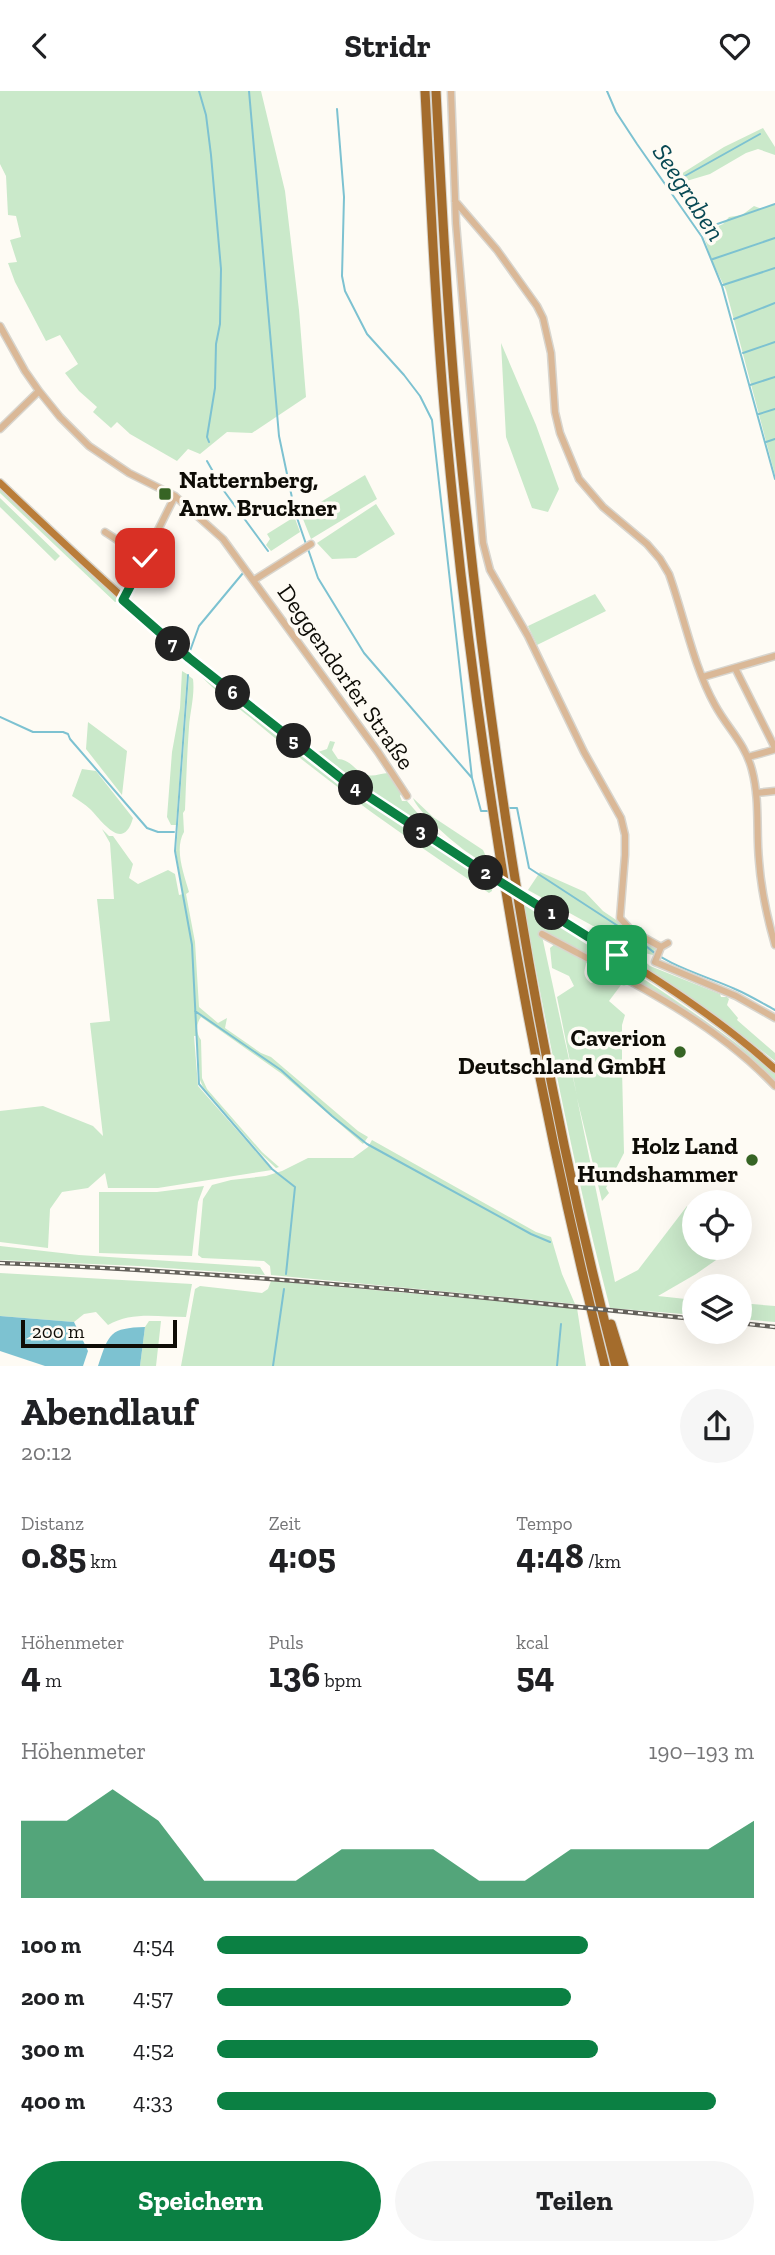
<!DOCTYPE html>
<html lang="de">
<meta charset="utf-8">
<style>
body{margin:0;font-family:"Zilla Slab",serif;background:#f6f6f6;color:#202124;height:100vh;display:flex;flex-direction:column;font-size:26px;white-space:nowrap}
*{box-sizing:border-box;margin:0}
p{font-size:23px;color:#757577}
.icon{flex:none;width:38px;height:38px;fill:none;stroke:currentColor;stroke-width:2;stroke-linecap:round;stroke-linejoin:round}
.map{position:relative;height:1275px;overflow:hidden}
.panel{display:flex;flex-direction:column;background:#fff;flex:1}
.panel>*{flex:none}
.tools{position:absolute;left:682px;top:1099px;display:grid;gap:14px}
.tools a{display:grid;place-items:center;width:70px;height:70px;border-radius:50%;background:#fff;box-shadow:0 7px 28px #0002;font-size:35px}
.scale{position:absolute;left:21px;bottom:18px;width:156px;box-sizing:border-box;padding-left:7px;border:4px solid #0e0c06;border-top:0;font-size:19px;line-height:24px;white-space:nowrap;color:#0e0c06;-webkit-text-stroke:5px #fefbf4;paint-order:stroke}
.pin{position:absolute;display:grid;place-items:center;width:60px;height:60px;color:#fff;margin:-30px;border-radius:14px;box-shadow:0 4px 10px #0006}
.km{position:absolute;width:35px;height:35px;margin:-18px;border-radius:50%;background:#222;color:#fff;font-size:19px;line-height:35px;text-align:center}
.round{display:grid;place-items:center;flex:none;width:74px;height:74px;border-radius:37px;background:#f6f6f6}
.headline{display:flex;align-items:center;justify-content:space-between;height:119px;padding:0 21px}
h1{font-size:38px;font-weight:800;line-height:52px}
.metrics{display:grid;grid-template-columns:repeat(3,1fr);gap:10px;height:119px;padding:7px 21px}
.metrics div{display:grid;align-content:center}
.metrics b{font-size:35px;font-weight:800}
.metrics small{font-size:19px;font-weight:400}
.metrics p{font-size:19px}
.chart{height:196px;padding:14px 21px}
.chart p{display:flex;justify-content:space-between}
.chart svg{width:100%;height:126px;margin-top:7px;fill:#0b8043;opacity:.7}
.button{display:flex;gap:14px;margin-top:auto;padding:14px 21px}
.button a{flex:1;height:80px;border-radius:42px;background:#0b8043;color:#fff;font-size:28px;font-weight:800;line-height:80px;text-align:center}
.button a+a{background:#f6f6f6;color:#202124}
ul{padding:0 21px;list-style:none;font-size:23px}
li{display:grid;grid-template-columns:112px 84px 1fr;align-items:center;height:52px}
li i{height:18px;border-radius:9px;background:#0b8043}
header{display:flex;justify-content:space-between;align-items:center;height:91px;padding:0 21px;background:#fff;font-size:32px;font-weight:800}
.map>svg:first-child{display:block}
.green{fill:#cae9ca}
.water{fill:#7dc2d1}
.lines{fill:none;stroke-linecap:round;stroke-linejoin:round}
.stream{stroke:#7dc2d1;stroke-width:2}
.minor-casing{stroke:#d8d5ce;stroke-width:9}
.major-casing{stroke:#d8d5ce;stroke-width:10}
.highway-casing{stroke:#d8d5ce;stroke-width:11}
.minor{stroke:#dab897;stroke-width:6}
.major{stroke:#ba7d39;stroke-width:7}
.highway{stroke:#a46c2c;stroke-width:9}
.rail-casing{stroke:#64615b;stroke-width:4.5}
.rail{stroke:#fefbf4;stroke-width:2;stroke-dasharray:5;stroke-linecap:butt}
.major-bridge-casing{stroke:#d8d5ce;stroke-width:10;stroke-linecap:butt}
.major-bridge{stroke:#ba7d39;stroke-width:7}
.route-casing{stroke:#fff;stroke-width:14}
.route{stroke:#0b8043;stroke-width:9}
.poi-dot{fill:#366424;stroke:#fefbf4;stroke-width:2.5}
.labels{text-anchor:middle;stroke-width:7;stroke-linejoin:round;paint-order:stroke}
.poi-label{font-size:24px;font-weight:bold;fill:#0e0c06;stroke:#fefbf4;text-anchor:end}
.street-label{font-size:24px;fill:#0e0c06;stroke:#fefbf4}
.water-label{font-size:26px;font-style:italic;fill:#084853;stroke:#fefbf4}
</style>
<header><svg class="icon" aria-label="back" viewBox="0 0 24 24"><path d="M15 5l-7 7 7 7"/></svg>Stridr<svg class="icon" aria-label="heart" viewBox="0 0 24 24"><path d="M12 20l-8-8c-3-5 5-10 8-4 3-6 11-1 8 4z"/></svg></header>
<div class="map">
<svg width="775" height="1275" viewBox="0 0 775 1275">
<rect width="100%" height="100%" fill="#fefbf4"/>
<path class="green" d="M0,0h261l24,100 14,119 7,87 -54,36 -25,-1 -27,22 -12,-5 -11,12 -47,-27 -13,-12 -6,6 -18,-16 4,-5 -18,-16 -14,-18 13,-9 -18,-29 -14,6 -31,-59 -7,-19 9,-1 -7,-22 11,-3 -5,-21 -8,-1 -2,-39 -6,-12z
M763,37l12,19v8l-17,-6 -12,4 -36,21 -37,11 -3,-4 54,-34z
M775,113v271l-49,-185 -15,-31 -8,-26 20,-9 6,-7 13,-2 12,-9 8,3z
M501,252l35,82 23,64 -11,23 -16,-4 -26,-71z
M365,384l12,24 -66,40 -10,-25z
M0,396l117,110 1,4 -3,1 -115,-109z
M0,407l60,58 -5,5 -55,-54z
M376,413l19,30 -39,24 -24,1 -15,-16z
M293,422l7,19 -29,19 -5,-6 4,-6 -3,-5 24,-15z
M595,503l11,17 -69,34 -9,-19z
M193,574l129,103 73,51 97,64v8l-3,2c-82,-54 -162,-111 -237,-174 -19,-16 -47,-34 -59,-54z
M182,580l5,3 -11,151h-5l-4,-8 5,-65 8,-44z
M189,585l4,3c2,16 -3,33 -4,48 -2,28 -3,56 -4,83l-2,3 1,19c-10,17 0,42 5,60l-3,2 9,48 4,65 19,16 9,-5 -2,10 36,25 10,4 87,74 10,6 -5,7 -81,-70 -81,-57c-5,6 -5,17 0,23l1,38 5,11 55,63 17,15 -3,1 -15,-14 -58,-67 -3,-7 -3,-44h-3l4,50 74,84 -114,18h-50l-3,-15 -17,15 -26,4 -12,17 -2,39 -48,-6v-131l43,-5 50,20 10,10 -13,-113 20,-2 -13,-122h17l-4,-56 -8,-14 7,7h4l20,28 -4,14 9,6 30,-14 7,4 4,21 4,-1 -7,-42z
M88,631l39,29 -5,44 -36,-46z
M330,650l5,1 -3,8 6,9c13,1 15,10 26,15 8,4 17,-1 24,-1l14,19 -2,4 2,5h5l20,23 35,29 -125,-84 1,-2 -20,-15 9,-3z
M82,678l14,2 37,47c-10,35 -31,3 -43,-9 -5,-5 -12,-9 -18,-13z
M413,707l20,19 50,33 7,15c-17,-4 -72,-51 -77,-67z
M540,781l45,20 18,19 53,36 -3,8 -13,-3 -112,-62z
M523,812c86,53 173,107 252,170v8c-18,-20 -40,-34 -63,-50 -50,-34 -103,-63 -156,-94l-14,-1 35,160 -20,-99 17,-11 -5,-10 -17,-8 -2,-20 6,-5 31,18c-3,10 -5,15 4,22l21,-4 14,7 -5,-1 -12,16 16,14 -3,10v44l2,84 -18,35 3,5 -7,8 -25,-103 38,184 23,-12 49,-64 8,9v33h31l3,3 -33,23 -38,22 37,4v15l-85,-7c-35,-134 -61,-269 -87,-405z
M562,824l77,41 11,10 70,28 1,3h6l2,2 -2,6 11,13 -1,2 38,33v8l-50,-39 -127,-85z
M372,1049l164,92 15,5 11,37 13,30 -304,-29 -1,-9 -6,-5 -62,-3 -4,-3 5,-56 9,-14 19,-5 35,-4 16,-5 26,-13h45l15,-11z
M204,1095l-6,16 -6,54 -93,-3v-61h58z
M0,1155l79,9 181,12 5,8 -127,-9 -138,-6z
M0,1182l192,11 -6,33c-27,0 -54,-6 -78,8l-12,-13 -12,2 -10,8 -74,-6z
M271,1190l306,27 9,58h-405l14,-77 5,-3 62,7 6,-4z
M740,1212l35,3v16l-35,-3z
M149,1230h12l-5,45h-16l5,-39z"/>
<path class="water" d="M0,1225l74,6 14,29 -5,15h-38l-45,-15z
M145,1236l-5,39h-42c11,-33 12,-38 47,-39z"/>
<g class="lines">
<path class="stream" d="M199,0l7,24 5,40 10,114 -1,55 -4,20 -1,44 -8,49 2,5
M249,0l30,345 16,76 11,32
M607,0l9,21 21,32 65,93 20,49 53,193
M337,18l7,88 -2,79 3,15 22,43 37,41 16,21 12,24 40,358
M667,95l93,-52
M700,139l75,-26
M713,168l62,-21
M723,194l52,-17
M734,228l41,-16
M743,262l32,-11
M750,294l25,-8
M759,323l16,-5
M766,351l9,-3
M207,370l17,30 44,60
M308,458l10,29 46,75 108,125 9,33h8
M190,560l9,-25 44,-53
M188,584l-13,176 17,94 7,139 73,85 23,18 -9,87
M0,626l33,15h30l5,2 2,5 77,89 11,4h16
M508,717h9l12,60 112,73c21,24 66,35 94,48 14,6 27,14 40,21
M195,920l86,59 51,46 35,28 164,90 19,8
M273,1275l11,-77
M557,1275l4,-42"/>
<defs>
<path id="minor" d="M451,0l5,132 27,320 7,27 38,66 56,116 37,66 4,17v20l-5,63 12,13 29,16
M455,110l42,49 40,56 6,12 8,35 4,59 5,21 19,46 24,28 44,37 13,15 9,15c15,42 25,94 46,131 13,24 30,38 37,65 8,30 4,60 7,91 2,28 8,56 16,84
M0,235l25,45 14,20 21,26 29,29 40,27 46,23 48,43 155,213 29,44
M0,338l39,-38
M105,441l40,26
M254,489l57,-36
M123,509l52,-104
M735,577l40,80 -2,2 -25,7
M703,586l72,-21
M756,702l19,-2
M542,843c81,44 169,84 233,152
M668,852l-7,4 -6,15 81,34 39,22"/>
<path id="major" d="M0,392c109,104 220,206 341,295 41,31 86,57 129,85
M557,826c75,47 152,92 218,152"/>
<path id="highway" d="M425,0c6,117 11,233 22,349 29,312 82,623 158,926
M436,0c6,116 12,233 23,349 31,312 78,623 157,926
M611,1233l13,42"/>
</defs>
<use href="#minor" class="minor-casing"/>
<use href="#major" class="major-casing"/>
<use href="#highway" class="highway-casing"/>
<use href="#minor" class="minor"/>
<use href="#major" class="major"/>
<use href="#highway" class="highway"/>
<defs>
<path id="rail" d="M0,1172c232,9 464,32 695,56
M740,1232l35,4"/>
</defs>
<use href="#rail" class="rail-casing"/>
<use href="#rail" class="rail"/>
<defs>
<path id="major-bridge" d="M470,772l87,54"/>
</defs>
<use href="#major-bridge" class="major-bridge-casing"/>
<use href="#major-bridge" class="major-bridge"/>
</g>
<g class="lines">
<defs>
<path id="route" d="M145,467l-22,42 66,58 153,121 128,84 147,92"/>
</defs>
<use href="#route" class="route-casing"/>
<use href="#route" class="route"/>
</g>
<g class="poi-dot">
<rect x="158" y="396" width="14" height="14" rx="3.5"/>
<circle cx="680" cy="961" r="7"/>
<circle cx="752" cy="1069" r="7"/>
</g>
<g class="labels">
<g class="poi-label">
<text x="179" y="397" text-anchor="start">Natternberg,<tspan x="179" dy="28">Anw. Bruckner</tspan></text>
<text x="666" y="955">Caverion<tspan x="666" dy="28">Deutschland GmbH</tspan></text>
<text x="738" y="1063">Holz Land<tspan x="738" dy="28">Hundshammer</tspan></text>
</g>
<g class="street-label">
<text transform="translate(346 586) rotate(55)" y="8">Deggendorfer Straße</text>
</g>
<g class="water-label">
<text transform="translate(689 101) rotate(57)" y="9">Seegraben</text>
</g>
</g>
</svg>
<div class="tools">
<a><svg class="icon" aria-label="locate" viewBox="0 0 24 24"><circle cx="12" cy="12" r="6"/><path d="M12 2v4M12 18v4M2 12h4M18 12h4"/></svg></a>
<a><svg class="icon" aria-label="layers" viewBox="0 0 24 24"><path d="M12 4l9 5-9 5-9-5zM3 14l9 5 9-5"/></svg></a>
</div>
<div class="scale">200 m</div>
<div class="pin" style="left:617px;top:864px;background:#1e9e55"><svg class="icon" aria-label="arrive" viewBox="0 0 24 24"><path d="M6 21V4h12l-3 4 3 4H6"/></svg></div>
<div class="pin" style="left:145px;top:467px;background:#d93025"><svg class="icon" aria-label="check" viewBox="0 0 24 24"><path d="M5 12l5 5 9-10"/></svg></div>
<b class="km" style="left:552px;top:822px">1</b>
<b class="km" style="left:486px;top:782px">2</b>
<b class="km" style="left:421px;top:740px">3</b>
<b class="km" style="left:356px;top:697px">4</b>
<b class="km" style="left:294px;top:650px">5</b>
<b class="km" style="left:233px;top:602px">6</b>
<b class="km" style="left:173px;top:553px">7</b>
</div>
<section class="panel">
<div class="headline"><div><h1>Abendlauf</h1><p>20:12</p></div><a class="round"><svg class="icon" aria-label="share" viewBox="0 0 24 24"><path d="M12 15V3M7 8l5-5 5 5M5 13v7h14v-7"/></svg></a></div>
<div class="metrics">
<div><p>Distanz</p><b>0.85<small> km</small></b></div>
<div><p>Zeit</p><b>4:05</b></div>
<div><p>Tempo</p><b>4:48<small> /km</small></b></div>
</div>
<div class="metrics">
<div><p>Höhenmeter</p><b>4<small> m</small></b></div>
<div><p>Puls</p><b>136<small> bpm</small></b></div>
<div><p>kcal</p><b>54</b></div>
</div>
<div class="chart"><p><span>Höhenmeter</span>190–193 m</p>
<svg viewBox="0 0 160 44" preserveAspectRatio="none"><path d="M0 44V17L10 17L20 6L30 17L40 38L50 38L60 38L70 27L80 27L90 27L100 38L110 38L120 27L130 27L140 27L150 27L160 17V44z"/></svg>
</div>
<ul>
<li><b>100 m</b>4:54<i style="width:69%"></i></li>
<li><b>200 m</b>4:57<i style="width:66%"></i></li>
<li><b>300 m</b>4:52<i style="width:71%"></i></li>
<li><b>400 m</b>4:33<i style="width:93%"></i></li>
</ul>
<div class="button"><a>Speichern</a><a>Teilen</a></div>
</section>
